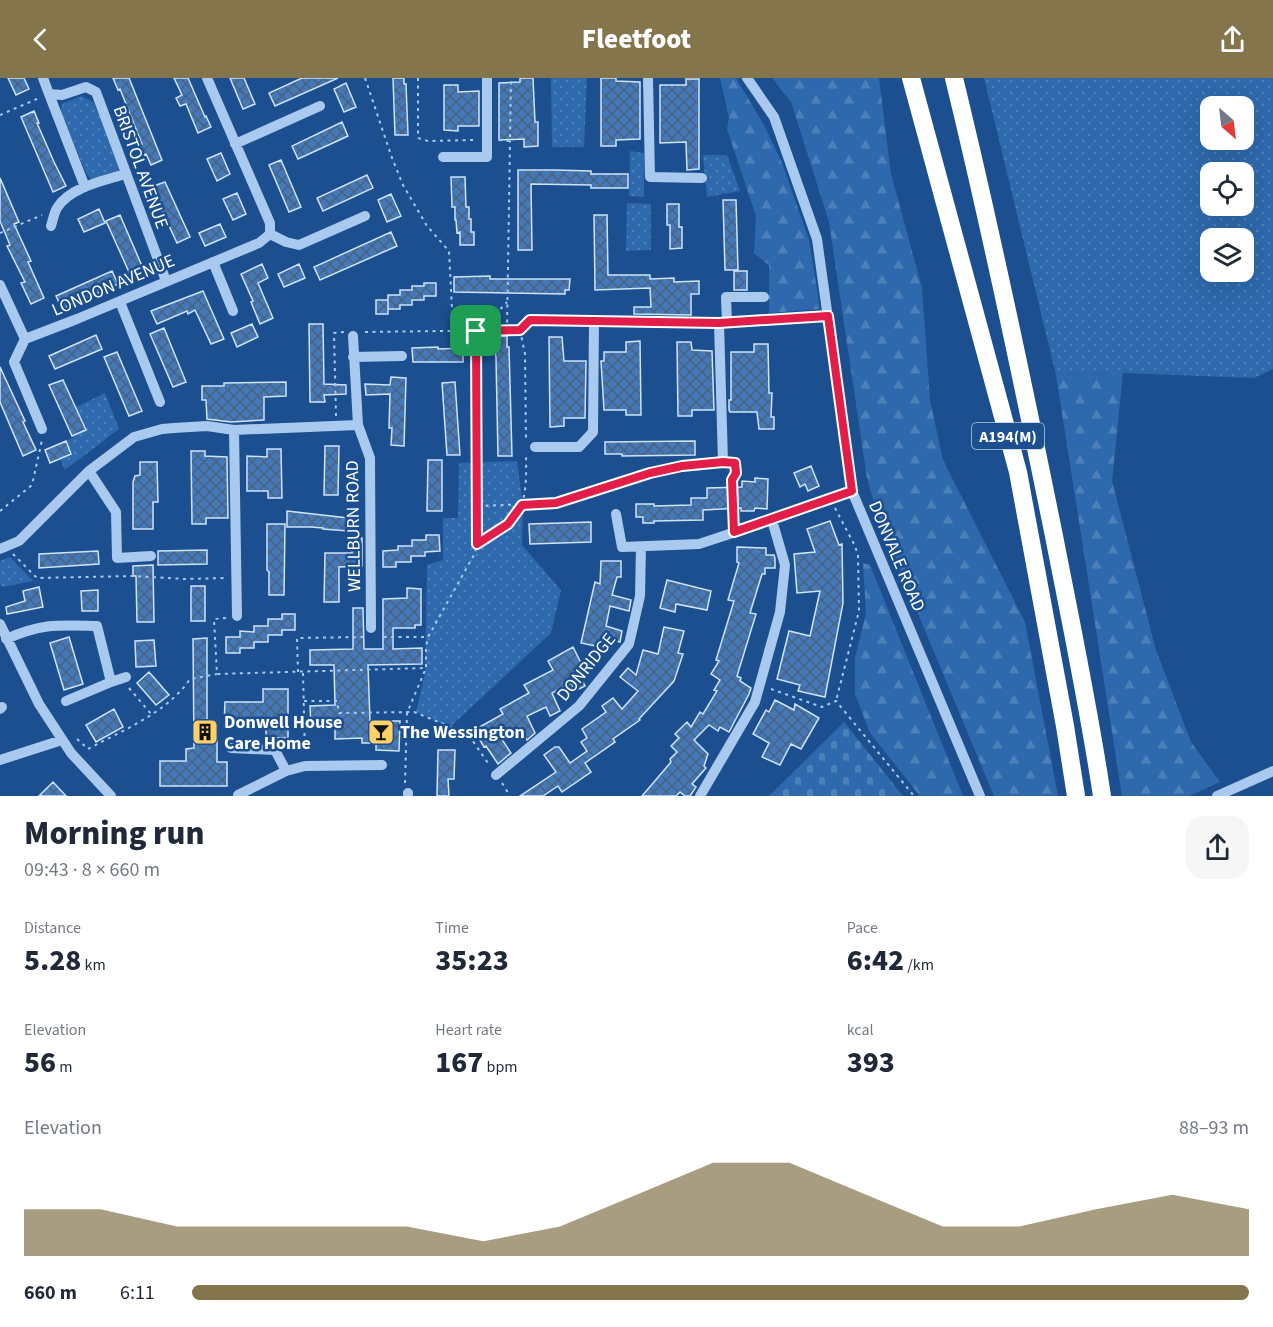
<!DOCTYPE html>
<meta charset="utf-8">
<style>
body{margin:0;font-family:"Source Sans 3",sans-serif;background:#f6f6f7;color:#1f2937;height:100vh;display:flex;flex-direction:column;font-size:22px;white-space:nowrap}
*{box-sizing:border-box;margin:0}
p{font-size:20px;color:#747a83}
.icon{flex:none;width:33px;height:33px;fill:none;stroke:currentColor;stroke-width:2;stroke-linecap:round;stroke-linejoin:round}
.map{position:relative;height:718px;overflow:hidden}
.side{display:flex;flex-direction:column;background:#fff;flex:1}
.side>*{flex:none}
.needle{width:39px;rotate:152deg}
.tools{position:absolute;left:1200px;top:18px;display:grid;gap:12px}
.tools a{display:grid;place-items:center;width:54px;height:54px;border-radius:12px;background:#fff;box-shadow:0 6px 24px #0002;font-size:30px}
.pin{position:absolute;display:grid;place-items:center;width:51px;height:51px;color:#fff;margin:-26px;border-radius:12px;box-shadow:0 3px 9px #0006}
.round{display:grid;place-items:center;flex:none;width:63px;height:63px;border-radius:18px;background:#f6f6f7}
.head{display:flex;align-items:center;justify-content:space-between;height:102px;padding:0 24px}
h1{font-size:33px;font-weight:800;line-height:45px}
.metrics{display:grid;grid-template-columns:repeat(3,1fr);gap:9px;height:102px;padding:6px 24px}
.metrics div{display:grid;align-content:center}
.metrics b{font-size:30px;font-weight:800}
.metrics small{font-size:16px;font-weight:400}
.metrics p{font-size:16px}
.chart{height:168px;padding:12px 24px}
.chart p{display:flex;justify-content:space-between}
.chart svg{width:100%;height:108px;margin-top:6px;fill:#84754c;opacity:.7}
ul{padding:0 24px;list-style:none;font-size:20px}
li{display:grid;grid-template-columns:96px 72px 1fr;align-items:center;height:45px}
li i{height:15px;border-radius:8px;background:#84754c}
header{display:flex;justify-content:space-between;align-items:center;height:78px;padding:0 24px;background:#84754c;color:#fff;font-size:27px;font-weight:800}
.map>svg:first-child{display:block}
.grass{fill:url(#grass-dots);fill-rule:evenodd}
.forest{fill:url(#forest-firs)}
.cemetery{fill:url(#cemetery-stones)}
.building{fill:url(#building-cross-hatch);stroke:#cfe3fa;stroke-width:1.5}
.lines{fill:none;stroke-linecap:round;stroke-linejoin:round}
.path{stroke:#a9c9ee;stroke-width:2;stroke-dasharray:3 4.5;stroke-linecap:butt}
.minor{stroke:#a9c9ee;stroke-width:10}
.highway{stroke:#fff;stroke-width:18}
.route-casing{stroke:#fff;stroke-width:12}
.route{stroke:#e11d48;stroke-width:8}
.labels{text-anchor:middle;stroke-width:5;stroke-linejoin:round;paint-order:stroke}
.shield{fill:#1b4f8f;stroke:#bbcadd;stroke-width:1.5}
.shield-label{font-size:16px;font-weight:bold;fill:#fff}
.street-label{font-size:18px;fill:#fff;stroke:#1b4f8f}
.poi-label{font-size:18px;font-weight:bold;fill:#fff;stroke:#1b4f8f;text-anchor:start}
</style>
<header><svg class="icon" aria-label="back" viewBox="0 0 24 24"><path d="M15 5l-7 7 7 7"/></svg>Fleetfoot<svg class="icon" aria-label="share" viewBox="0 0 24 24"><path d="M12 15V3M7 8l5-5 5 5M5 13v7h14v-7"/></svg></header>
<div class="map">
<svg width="1273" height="718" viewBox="0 0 1273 718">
<defs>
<pattern id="grass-dots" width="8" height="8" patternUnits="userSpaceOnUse" patternTransform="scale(1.5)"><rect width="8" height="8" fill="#2e69ad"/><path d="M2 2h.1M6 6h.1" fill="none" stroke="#4d80b9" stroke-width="1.8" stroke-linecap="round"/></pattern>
<pattern id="forest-firs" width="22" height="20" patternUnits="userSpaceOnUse" patternTransform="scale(1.5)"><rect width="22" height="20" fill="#2e69ad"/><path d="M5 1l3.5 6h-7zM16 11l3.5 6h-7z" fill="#4d80b9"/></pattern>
<pattern id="cemetery-stones" width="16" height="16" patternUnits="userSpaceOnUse" patternTransform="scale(1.5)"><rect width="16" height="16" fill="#2e69ad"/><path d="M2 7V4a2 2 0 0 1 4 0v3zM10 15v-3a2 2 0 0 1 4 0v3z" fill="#4d80b9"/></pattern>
<pattern id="building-cross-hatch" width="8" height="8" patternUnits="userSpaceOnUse" patternTransform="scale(1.5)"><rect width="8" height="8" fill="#4478b7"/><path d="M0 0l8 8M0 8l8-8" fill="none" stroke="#486282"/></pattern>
</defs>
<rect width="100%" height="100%" fill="#1b4f8f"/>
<path class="grass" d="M551,0h36l-3,69h-32z
M984,0h289v291l-19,9 -131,-5 -67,2zM1210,28h34v34h-34zM1210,94h34v34h-34zM1210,160h34v34h-34z
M82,18l12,7 26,62 -2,5 -20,8 -7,1 -5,-6 -26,-62 3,-8z
M630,73l14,2v44l-15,-1z
M703,77h24l13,36 -33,6z
M627,125l24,1v46l-25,1z
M105,315l14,36 -54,41 -5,-11 11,-5 -5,-13 20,-11 -10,-23z
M517,383l6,46 -1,38 39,45 -10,43 -101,94 -34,-15 9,-38 2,-109 16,-5v-42h15l1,-55z
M10,479l23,24 -31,6 -2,-3v-23z"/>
<path class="forest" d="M720,0h16l28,47 18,38 27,77 11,69 -51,4v-48l-15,-12 2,-37 -29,-87 2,-11z
M772,0h107l12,96 31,114 8,112 13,60 82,162 33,174h-64l-115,-276 -12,-42 -38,-256 -38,-120z
M1123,295l-11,108 44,169 35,92 29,40 -31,14h-67l-66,-421z
M863,485l7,2 93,231h-43l-50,-63 -15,-39v-36l11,-45z"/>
<path class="cemetery" d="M844,644l59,74h-134z"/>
<path class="building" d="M8,0h16l5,11 -13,6z
M113,0h16l33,82 -11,5 -5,-11 -2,1 -4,-11h2l-22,-55 -2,1z
M174,0h14l17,39 1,-1 5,11 -13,6 -12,-29 -6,2 -4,-8 6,-3z
M230,0h14l11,26 -12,5z
M302,0h36l-63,28 -6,-13z
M393,0h11v6h2l2,51h-13z
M520,0h13l2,44h3v24l-14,1v-8l-25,1v-57l21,-1z
M601,0h15v3l24,1v57l-24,1v6h-15z
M686,1h13v90l-12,1 -1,-28 -26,1v-58h26z
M346,5l10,24 -12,5 -10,-23z
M444,7h14v7l21,-1v35h-21v5l-14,-1z
M34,33l5,12h-2l17,39 12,24 -13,6 -32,-75z
M342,44l6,14 -50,23 -6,-13z
M221,75l9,21 -13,7 -10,-22z
M281,82l20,47 -12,5 -20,-47z
M518,92h37l36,1v3h37v14h-37v-3l-60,-1 1,66h-14z
M367,97l6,13 -50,23 -6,-13z
M451,99h14l1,30h3v12h2v13h3v13h-14v-13l-3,1 -1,-13h-1v-13h-3z
M0,100l19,44 -5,2 17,37 -3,1 16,36 -13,6 -10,-21 4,-1 -18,-36 3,-1 -10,-24z
M165,104l25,55 -13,6 -26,-56z
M237,115l9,21 -13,6 -10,-21z
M391,116l10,22 -14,6 -9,-22z
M723,122h13l2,70h-13z
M667,126h12v23h3v21l-12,1v-24h-3z
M99,131l6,14 -21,9 -6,-13z
M120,137l22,51 -13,6 -23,-51z
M594,137h13l1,60h42v4l24,-1v4l25,-1v13h-8v21l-57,-1v-7h17l-1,-19 -55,2z
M220,146l6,13 -21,9 -6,-13z
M391,154l6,14 -77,34 -6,-13z
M262,186l6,14 -10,5 15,35 -13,6 -9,-22 2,-1 -12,-27z
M299,186l6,14 -21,9 -6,-13z
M112,193l6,13 -56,25 -6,-13z
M734,193h13v19h-13z
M490,198v3h80l-1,11h-4v4l-111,-2v-15z
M424,205h12v13h-12v4h-12v5h-12v4h-12v5h-12v-14h12v9v-14h12v-5h12v-4h12z
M203,213l21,48 -13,5 -16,-34 -7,4 -1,-3 -30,13 -6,-13z
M252,246l6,13 -21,10 -6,-14z
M309,246h14l1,60 22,1v9l-22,1 1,7h-15z
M164,250l22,54 -13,5 -23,-53z
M96,257l6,14 -47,20 -6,-13z
M493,258h14v11h2l3,109h-14l-2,-98z
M549,259h13l2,24h22l-1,57h-21v8l-14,1z
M640,263l1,74h-15v-5h-22l-3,-49h3v-9h22v-10z
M677,264h14l1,8 20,1 2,59h-22v6h-14z
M754,266h14l1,49h3l-1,24h3v12h-15l-2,-17h-27l-1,-2v-10h2v-48h23z
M438,269v2l25,-1v14h-50l-1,-14z
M117,274l25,59 -13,5 -25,-59z
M0,289l25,54 -2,1 13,28 -13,6 -23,-54z
M391,299l15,1 -2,68 -13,-1 1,-17h-3l1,-34 -24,1 -1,-11 25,1z
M63,302l23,50 -14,6 -23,-51z
M286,304v14l-22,1v23l-33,2 -24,-3 -1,-19h-4v-14h22v-3z
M455,304l5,73h-13l-5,-72z
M66,363l5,13 -21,9 -5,-13z
M695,363v14l-73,1v-2h-17v-12z
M325,368h14l-1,49h-14z
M267,371h14l1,49h-14v-7h-21v-35l20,1z
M191,373h14v5l22,1 1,61h-22v6h-14z
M428,382h14v51h-15z
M140,384h17l1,40h-5v27h-20v-47l2,-6 5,-1z
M811,388l8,20 -11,5 -3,-7 -5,3 -6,-14z
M755,400l13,1 -1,30 -12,-1 -1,3h-13v-3l-38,2v10l-49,1v2h-11v-6h-7v-13h18v2l37,-1v-7h16v-10l35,-1v-6l13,1z
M287,433l61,7v13l-25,-2v-1l-12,-1h-24z
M830,443l9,24 3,-1 1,59 -18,94 -27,-6 2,-6 -23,-6 12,-48 21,5 10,-45 -23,2 -3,-39 21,-2 -8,-23z
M591,444v20l-61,2 -1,-20z
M267,446h18l-1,71h-15v-23l-2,-2z
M426,457h13l1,16 -15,1v4h-14v6h-15v5h-13v-16l15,-1v-4h14v-6h14z
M352,460h10v28l-23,1v35h-15l1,-49h27z
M737,469l29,1v7h8l1,3v10h-10v6h-3l-12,39 6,1 -19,62 4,2 -1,3 11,7 -2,6 -20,38 -9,-5 -2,4 -9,-6 -15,15 14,14 -4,12 2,2 -14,16 4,3 -6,9h-5l-5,-4 -4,4h-34l29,-34 -1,-3 7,-7 -6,-6 8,-8 -4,-4 12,-12 4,5 9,-15 3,2 14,-23 -3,-1 6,-10 -9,-6 8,-13 -3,-1 18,-59 -6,-1 11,-37 -2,-1z
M207,472v14l-49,1v-14z
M98,473l1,13 -60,4v-14z
M601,483h20v16h-4l-5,18 19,5 -2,11 -19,-5 -4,20 16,5 -2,11 -17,-5 -2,10 -20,-4 14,-61 5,2z
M153,487l1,57h-17l-1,-46h-3v-10z
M667,502l44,11 -4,19 -31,-6 -1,8 -15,-4z
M191,508h14v35h-14z
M39,509l4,20 -36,7 -1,-7 19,-6 -2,-10z
M407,510l14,1v36h-6v3h-22v21l29,-1v16l-54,1 2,56h30l-1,30 -23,-1v-7h-14v-5l-27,1v-13l-24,1 -1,-21 25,-1 -1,-40h-24v-15l43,-1v-41h10l1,41h19v-50l24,-1z
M98,512v21h-16l-1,-20z
M282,536h13v16h-13v5h-14v7h-14v6h-14v5h-14v-16h14v-6l14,1v-6h14v-7h14z
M664,549l20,4 -6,22 5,1 -9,27 -35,38 1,1 -27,19 2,3 -30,21 6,9 -29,20 -4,-6 -15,10h-23l36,-24 -12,-17 11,-8h4l11,16 17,-12 -6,-9 6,-4 -5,-9 24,-17 -4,-6 11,-8 9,11 16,-18 -18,-14 8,-9 8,7 7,-25 15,4z
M69,559l14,47 -19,6 -14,-47z
M207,560v87h10v37h10v24h-67v-25h26v-12l8,-1 -1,-109z
M154,562l2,26 -20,1 -1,-26z
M573,569l9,18 -6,3 9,18 -10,5 -4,-8 -19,10 8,18 -10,5 -4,-9 -19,9 8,17 -8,7 -7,-13 -19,11 10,15 -13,11 -12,-18 -2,1 -10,-17 29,-16 -3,-5 29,-16 -5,-8 29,-15 -5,-9z
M149,594l20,23 -13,10 -19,-22z
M263,611h25v49h-22v-13h-42l1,-23h38z
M775,622l19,10 1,-6 24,14 -18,31 -10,-5 -11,21 -18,-8 7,-14 -16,-9 13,-24 3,2z
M114,631l9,18 -27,15 -10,-17z
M438,672h17l-1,29h-6l1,17h-12z
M53,704l13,14h-27z"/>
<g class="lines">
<path class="path" d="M365,0l27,80 11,27 24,41 22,25 3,58 24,22 1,213 -2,9 -47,84h-49
M418,0v60l10,3 47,-1
M0,37l39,-17
M499,62l11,1 1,-63
M0,155l42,-18
M507,252l3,-189
M520,252l5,24 1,87
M480,253l27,-29
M365,254l155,-2 3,-3
M336,338l-2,-83 10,-1
M478,428l78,-3 94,-30 32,-7 30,-3
M835,430l20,38 3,9 1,56 -23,90
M0,433l32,-26 10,-45
M733,442l-1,-40 4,-7 -1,-9
M477,466c47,-30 50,-35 49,-91
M13,476l24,24 96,-2 52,3 41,-1
M226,540l-12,1 3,55 209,-6
M298,594l-1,-34 68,-1
M303,595l2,81
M129,610l23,27
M771,611l51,18 14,-6 78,95
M304,623h33l2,12 75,-1 54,22 22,32
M77,661l11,10c35,-19 79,-36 102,-70l27,-5
M405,705l2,-70 19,-45v-21l2,-10
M502,705l8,13"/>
<path class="minor" d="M43,0l6,16 13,1 24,-8 10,5 70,189
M207,0l63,145v11
M648,0l2,99 52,1
M747,0l27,39 43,122 35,252 128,305
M49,16l36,93
M235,66l85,-38
M443,79h44v-79
M51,148c2,-6 3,-13 6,-18 13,-21 46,-27 68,-34
M213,184l20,49
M0,207l25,54 -11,23 28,67
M120,224l40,100
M530,242l189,3 109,-7
M719,245l4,139
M727,245l-1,-26h38
M353,258l5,89
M25,261l52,-20 182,-76 11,-9 16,8 13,3 66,-29
M353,279l49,-1
M234,352l3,186
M535,369h44l14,-15 1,-111
M89,393l27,41 1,46 34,-2
M616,436l6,33 77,-3 73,-24 80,-29
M0,471l19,-8 70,-70 45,-34 28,-8 12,-1 33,-2 27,4 124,-5 12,33 1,170
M0,546l39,80 32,49 40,43
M6,561c37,-16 52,-14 91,-13l14,56 -45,19
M111,604l15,-5
M0,631l2,-2
M231,670l44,2 11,21
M0,682l62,-20
M496,697l83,-69 50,-62 11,-48 1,-49
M408,715v3
M238,717l48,-24 19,-5 77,-1
M700,718l55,-94 25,-90 5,-47 -13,-45
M1217,718l56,-25"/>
<path class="highway" d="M911,0l107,394 47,254 11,70
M954,0c37,152 69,305 100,458 17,87 35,173 48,260"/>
</g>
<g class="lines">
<defs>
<path id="route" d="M828,238l24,175 -118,41 -2,-52 4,-7 -1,-10 -12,-1 -41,4 -32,7 -94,30 -34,2 -14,19 -31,20 -1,-213 44,-1 10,-10 189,3z"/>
</defs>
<use href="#route" class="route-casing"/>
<use href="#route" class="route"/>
</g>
<defs>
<symbol id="building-square" viewBox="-11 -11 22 22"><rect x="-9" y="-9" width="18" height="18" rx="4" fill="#ffd166" stroke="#1b4f8f"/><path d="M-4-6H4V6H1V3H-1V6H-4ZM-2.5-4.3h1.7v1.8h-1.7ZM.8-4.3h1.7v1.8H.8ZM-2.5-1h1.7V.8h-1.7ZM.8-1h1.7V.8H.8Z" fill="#111"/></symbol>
<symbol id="bar-square" viewBox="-11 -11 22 22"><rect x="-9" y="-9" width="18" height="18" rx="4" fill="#ffd166" stroke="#1b4f8f"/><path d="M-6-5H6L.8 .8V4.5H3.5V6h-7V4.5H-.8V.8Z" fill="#111"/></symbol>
</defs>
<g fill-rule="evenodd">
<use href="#building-square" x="190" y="639" width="30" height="30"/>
<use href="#bar-square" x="366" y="639" width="30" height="30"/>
</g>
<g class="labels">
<rect class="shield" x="972" y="345" width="72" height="26" rx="4.5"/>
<g class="shield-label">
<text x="1008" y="364">A194(M)</text>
</g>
<g class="street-label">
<text transform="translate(141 89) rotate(70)" y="6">BRISTOL AVENUE</text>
<text transform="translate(113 207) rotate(-23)" y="6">LONDON AVENUE</text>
<text transform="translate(353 448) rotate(-91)" y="6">WELLBURN ROAD</text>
<text transform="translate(897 478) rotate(67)" y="6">DONVALE ROAD</text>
<text transform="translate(586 589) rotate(-51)" y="6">DONRIDGE</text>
</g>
<g class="poi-label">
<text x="224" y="650">Donwell House<tspan x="224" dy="21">Care Home</tspan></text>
<text x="400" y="660">The Wessington</text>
</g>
</g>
</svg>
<div class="tools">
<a><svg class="needle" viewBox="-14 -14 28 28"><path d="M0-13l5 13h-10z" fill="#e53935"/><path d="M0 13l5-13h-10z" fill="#747a83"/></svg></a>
<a><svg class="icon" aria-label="locate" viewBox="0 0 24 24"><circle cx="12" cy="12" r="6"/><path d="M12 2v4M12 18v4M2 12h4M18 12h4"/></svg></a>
<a><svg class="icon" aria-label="layers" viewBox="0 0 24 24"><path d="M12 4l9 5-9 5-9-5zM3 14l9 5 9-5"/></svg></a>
</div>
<div class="pin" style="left:476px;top:253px;background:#1e9e55"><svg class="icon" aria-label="arrive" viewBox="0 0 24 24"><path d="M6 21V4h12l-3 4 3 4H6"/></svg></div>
</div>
<section class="side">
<div class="head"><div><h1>Morning run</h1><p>09:43 · 8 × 660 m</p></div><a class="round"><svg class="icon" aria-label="share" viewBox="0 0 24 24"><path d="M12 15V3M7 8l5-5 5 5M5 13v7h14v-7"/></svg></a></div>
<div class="metrics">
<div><p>Distance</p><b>5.28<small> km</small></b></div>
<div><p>Time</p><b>35:23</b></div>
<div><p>Pace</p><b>6:42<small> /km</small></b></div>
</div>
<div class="metrics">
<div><p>Elevation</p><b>56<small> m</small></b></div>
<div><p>Heart rate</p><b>167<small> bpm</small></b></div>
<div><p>kcal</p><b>393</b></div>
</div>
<div class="chart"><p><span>Elevation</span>88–93 m</p>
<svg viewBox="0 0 160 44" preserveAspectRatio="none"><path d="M0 44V25L10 25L20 32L30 32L40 32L50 32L60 38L70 32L80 19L90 6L100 6L110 19L120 32L130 32L140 25L150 19L160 25V44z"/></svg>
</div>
<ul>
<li><b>660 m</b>6:11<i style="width:100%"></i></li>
</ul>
</section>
